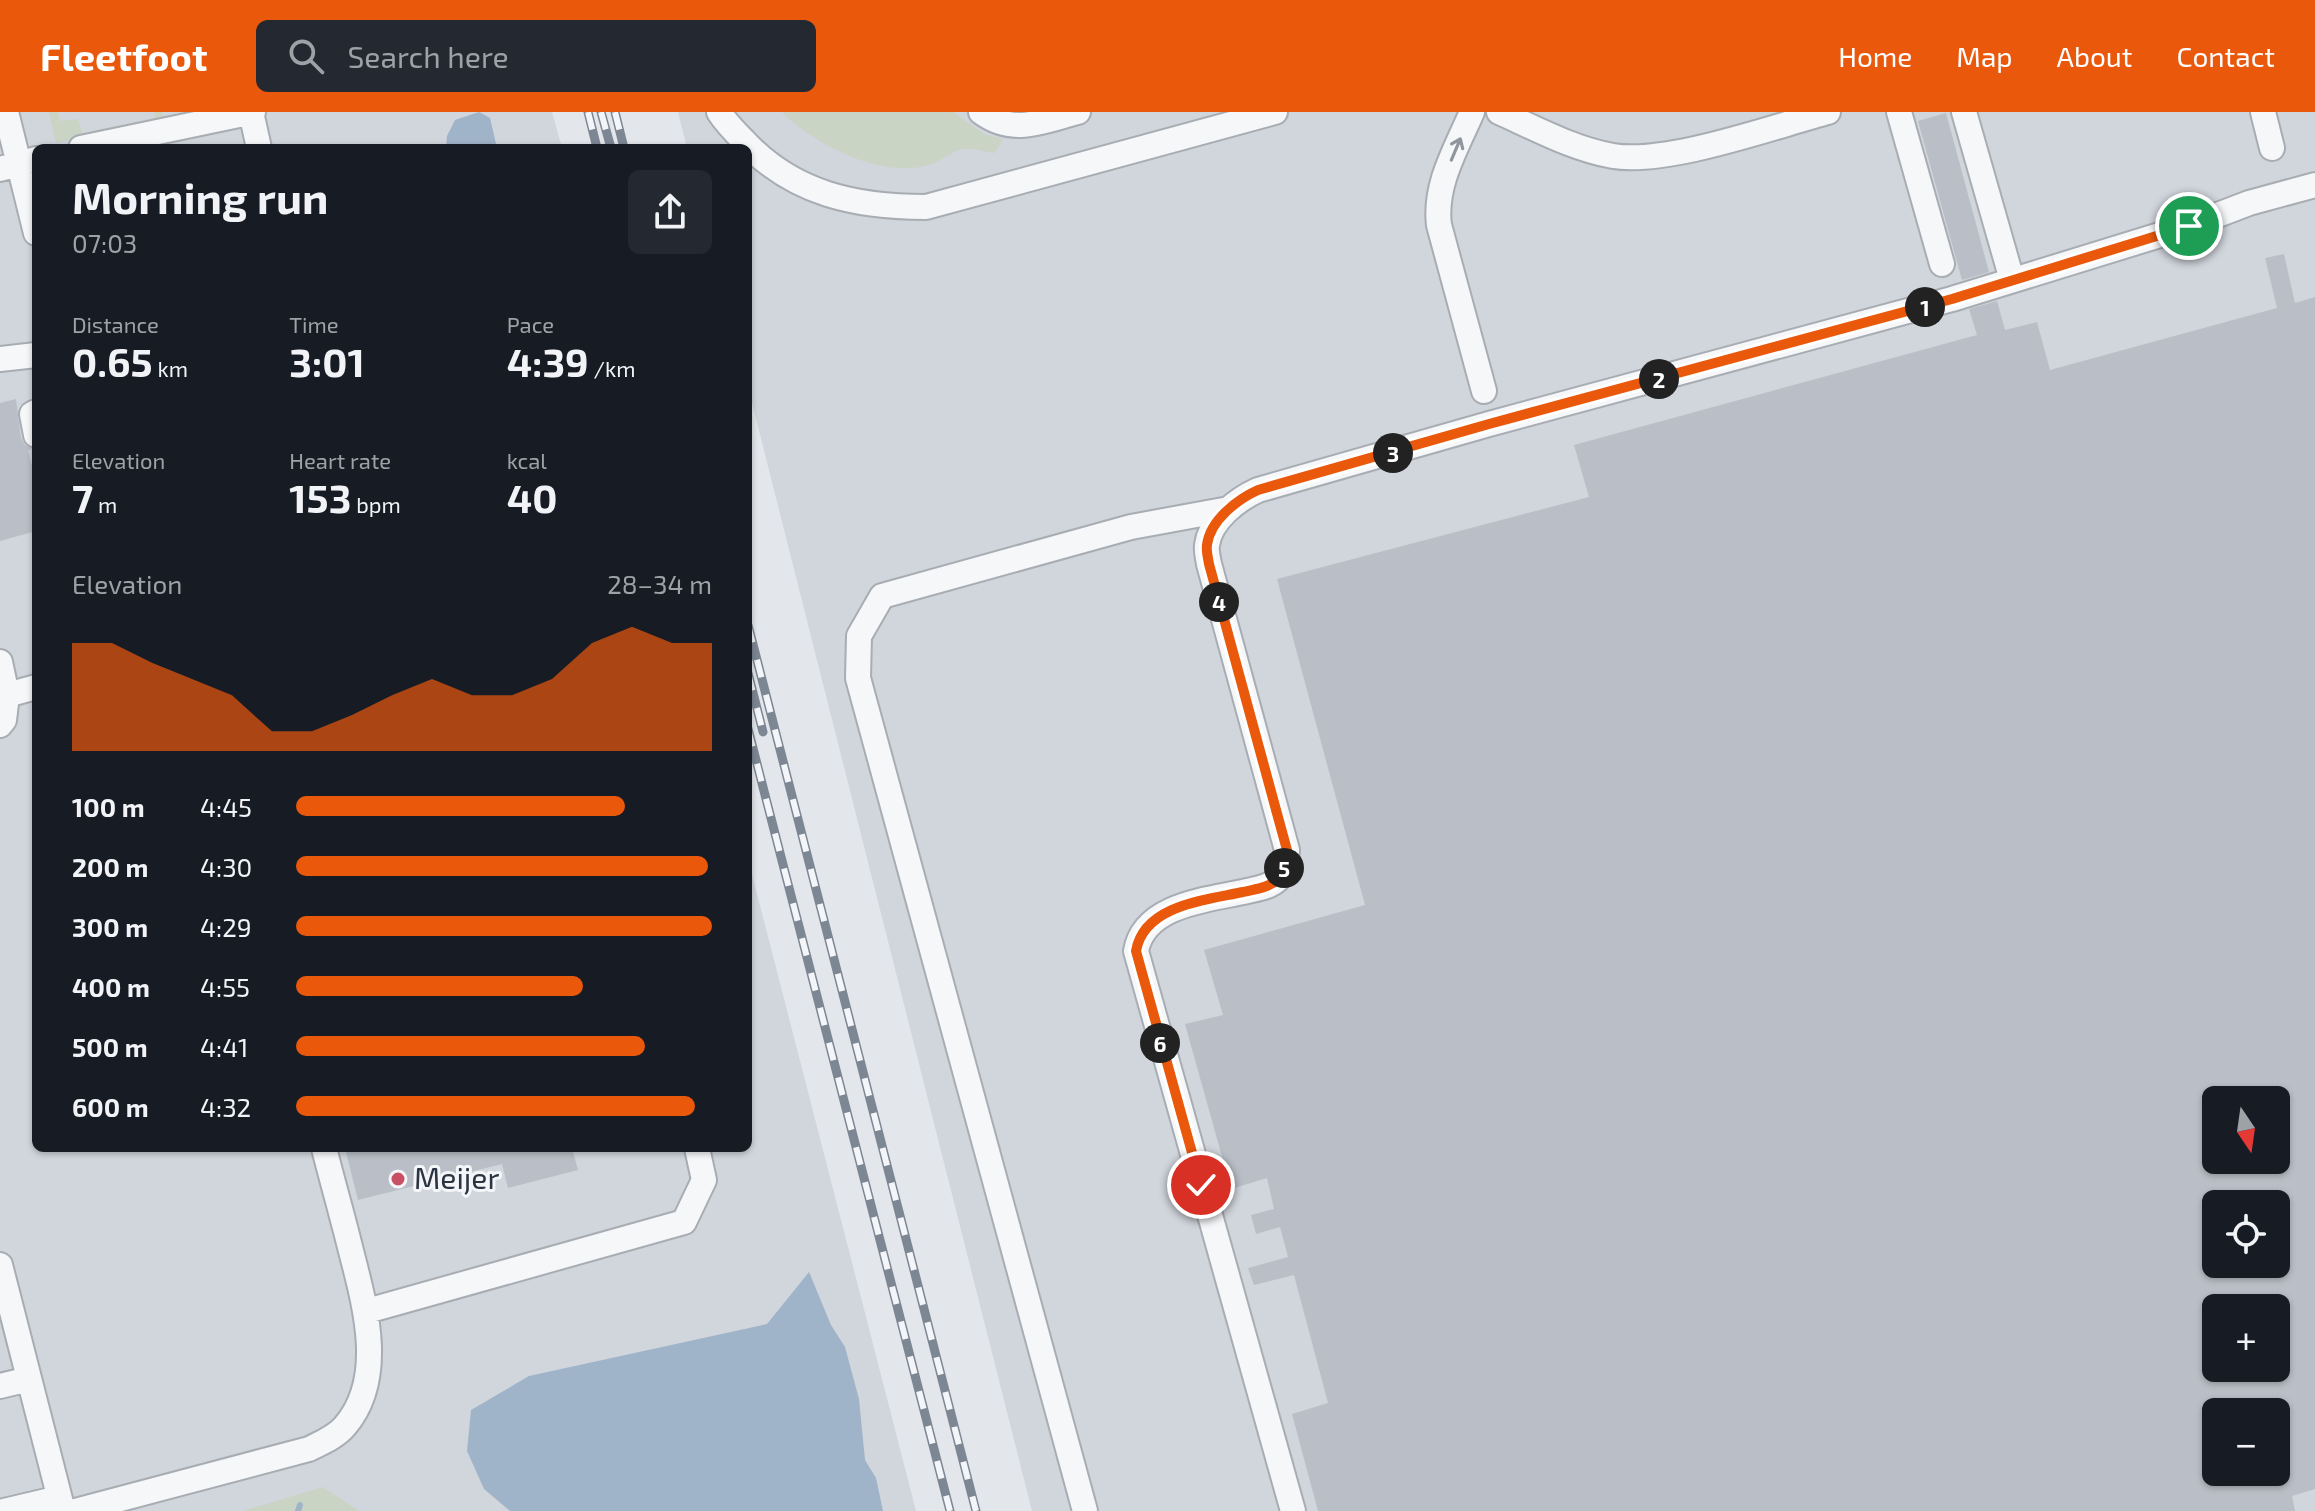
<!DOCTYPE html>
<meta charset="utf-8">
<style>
body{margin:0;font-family:"Exo 2",sans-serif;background:#242831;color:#f1f3f6;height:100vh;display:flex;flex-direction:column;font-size:30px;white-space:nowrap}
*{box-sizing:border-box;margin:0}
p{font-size:26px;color:#9ea1a6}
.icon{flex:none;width:44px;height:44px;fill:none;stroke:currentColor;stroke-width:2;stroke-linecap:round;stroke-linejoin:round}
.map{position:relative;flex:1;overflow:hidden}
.sheet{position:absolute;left:32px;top:32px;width:720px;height:1008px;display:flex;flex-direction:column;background:#171b24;border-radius:12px;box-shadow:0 2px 6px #0004}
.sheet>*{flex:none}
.needle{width:52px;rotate:167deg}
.tools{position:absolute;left:2202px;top:974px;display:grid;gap:16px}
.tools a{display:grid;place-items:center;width:88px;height:88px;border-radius:12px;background:#171b24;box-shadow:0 2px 6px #0004;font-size:40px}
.pin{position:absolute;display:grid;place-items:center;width:68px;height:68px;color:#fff;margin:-34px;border:4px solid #fff;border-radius:50%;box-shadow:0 2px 8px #0007}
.km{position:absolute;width:40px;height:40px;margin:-20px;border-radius:50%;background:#222;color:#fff;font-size:22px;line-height:40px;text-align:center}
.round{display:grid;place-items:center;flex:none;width:84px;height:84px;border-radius:12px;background:#242831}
.summary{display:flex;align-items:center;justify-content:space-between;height:136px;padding:0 40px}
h1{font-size:44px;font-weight:700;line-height:60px}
.stats{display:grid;grid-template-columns:repeat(3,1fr);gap:12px;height:136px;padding:8px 40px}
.stats div{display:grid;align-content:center}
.stats b{font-size:40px;font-weight:700}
.stats small{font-size:22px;font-weight:400}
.stats p{font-size:22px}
.chart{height:224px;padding:16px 40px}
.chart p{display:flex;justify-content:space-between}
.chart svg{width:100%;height:144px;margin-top:8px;fill:#ea580c;opacity:.7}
ul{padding:0 40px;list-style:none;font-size:26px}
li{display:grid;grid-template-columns:128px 96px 1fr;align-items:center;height:60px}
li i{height:20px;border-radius:10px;background:#ea580c}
header{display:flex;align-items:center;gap:48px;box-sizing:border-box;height:112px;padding:0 40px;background:#ea580c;color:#fff}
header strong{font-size:38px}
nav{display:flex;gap:44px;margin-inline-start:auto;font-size:28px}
.search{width:560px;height:72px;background:#242831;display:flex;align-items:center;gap:20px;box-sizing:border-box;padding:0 28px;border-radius:12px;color:#9ea1a6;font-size:30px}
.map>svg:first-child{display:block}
.built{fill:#d1d5dc;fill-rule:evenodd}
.green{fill:#c9d4c4}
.water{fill:#a0b4c9}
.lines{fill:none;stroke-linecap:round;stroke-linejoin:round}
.stream{stroke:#a0b4c9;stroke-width:6}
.building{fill:#babfc7;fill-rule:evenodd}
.minor-casing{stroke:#a8adb4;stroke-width:28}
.minor{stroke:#f6f7f9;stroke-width:24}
.rail-casing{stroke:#7d8693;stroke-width:9}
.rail{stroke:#f3f5f8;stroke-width:6;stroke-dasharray:18;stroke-linecap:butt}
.oneway{stroke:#90969e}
.route-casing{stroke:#fff;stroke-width:16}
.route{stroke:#ea580c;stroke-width:10}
.poi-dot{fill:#c94f63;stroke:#f3f5f8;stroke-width:3}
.labels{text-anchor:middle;stroke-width:6;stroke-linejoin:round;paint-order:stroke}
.poi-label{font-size:30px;fill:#2b3442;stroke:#f3f5f8;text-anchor:start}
</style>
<header>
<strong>Fleetfoot</strong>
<div class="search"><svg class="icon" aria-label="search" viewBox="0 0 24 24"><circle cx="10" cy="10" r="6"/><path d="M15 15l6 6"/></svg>Search here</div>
<nav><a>Home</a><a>Map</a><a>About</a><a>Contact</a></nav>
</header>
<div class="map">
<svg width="2315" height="1399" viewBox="0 0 2315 1399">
<rect width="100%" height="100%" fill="#e3e6ea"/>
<path class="built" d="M0,0h552l10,36h-526v1000h712v-289l168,652h-916z
M678,0h1637v1399h-1283l-284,-1124v-239h-61zM2216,988h60v60h-60zM2216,1092h60v60h-60zM2216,1196h60v60h-60zM2216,1300h60v60h-60z"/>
<path class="green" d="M49,0h9l2,9 18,-2 4,14 73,-15 -1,-6h8l1,4 19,-4h21l-147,31z
M782,0h171l31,22 19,5 -8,14c-10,-1 -23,-5 -32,-4 -11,2 -22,12 -34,16 -48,14 -114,-20 -147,-53z
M323,1375l36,24h-116z"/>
<path class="water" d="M479,0l11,6 7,30h-51l1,-12 8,-16z
M809,1160l22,53 14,22 14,52 6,61 11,18 7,33h-373l-26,-22 -17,-38 4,-41 58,-34 238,-52z"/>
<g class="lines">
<path class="stream" d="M298,1399l2,-6"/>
</g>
<path class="building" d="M1946,1l43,159 -27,8 -44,-159z
M2284,142l11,49 20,-6v1192l-23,7 3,15h-977l-26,-97 36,-11 -34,-128 -40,10 -6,-17 40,-11 -8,-30 -24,7 -5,-19 23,-6 -7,-31 -36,11 -46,-165 38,-9 -19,-65 161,-45 -88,-326 312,-82 -15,-52 403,-110 -8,-26 28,-8 8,29 32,-8 13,48 227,-62 -12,-50zM2216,988h60v60h-60zM2216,1092h60v60h-60zM2216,1196h60v60h-60zM2216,1300h60v60h-60z
M16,287l5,39 4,7 7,4 -4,1 8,31v50l-36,10v-138z
M345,1036h227l6,22 -70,18 -6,-24 -144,36z"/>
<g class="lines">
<defs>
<path id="minor" d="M6,0l30,121
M251,0l8,36
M719,0c7,11 16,20 25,29 49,53 112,66 182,66l349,-95
M981,0c32,24 62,9 97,0
M1472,0c-16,37 -38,73 -33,113l45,166
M1499,0c36,16 74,37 114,44 54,9 159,-29 215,-44
M1899,0l43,152
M1964,0l48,168
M2263,0l9,36
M81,36l172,-36
M0,57l36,-10
M0,247l36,-4
M36,300l-4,2 4,21
M0,550l7,33
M0,613l4,-5 3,-25 29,-8
M0,1153l63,246
M367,1199l317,-89 20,-42 -7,-32
M0,1274l29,-7
M4,1399l55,-13
M75,1399l234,-62c12,-6 27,-12 36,-23 43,-50 18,-127 4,-183 -8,-32 -17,-63 -25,-95
M1085,1399l-227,-833 1,-42 23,-40 249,-69 98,-18
M1293,1399l-157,-560c8,-46 70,-51 107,-59 12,-3 26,-4 35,-13 7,-8 8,-19 9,-29l-78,-286c-1,-6 -3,-14 -2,-19 3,-25 31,-46 51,-55l231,-66 463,-125 237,-73 60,-23 66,-18"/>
</defs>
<use href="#minor" class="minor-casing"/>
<use href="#minor" class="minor"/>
<defs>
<path id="rail" d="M588,0l9,36
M601,0l10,36
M615,0l9,36
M748,513l228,886
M748,561l15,59
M748,617l202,782"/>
</defs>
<use href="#rail" class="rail-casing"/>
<use href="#rail" class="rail"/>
</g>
<defs><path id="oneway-shaft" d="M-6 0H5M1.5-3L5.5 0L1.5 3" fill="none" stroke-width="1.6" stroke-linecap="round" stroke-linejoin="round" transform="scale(2)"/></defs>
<use class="oneway" href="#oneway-shaft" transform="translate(1456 37) rotate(-67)"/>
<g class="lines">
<defs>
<path id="route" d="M1201,1073l-65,-234c8,-46 70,-51 107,-59 12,-3 26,-4 35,-13 7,-8 8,-19 9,-29l-78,-286c-1,-6 -3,-14 -2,-19 3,-25 31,-46 51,-55l231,-66 463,-125 237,-73"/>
</defs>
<use href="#route" class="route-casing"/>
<use href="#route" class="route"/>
</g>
<circle class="poi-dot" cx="398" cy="1067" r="8"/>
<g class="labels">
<g class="poi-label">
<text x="414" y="1077">Meijer</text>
</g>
</g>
</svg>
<div class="tools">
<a><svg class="needle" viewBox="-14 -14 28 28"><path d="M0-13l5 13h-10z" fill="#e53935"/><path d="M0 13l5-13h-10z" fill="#9ea1a6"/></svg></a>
<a><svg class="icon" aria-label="locate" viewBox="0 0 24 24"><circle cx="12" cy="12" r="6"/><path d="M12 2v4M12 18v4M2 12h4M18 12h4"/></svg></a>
<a>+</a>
<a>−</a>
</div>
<div class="pin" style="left:2189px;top:114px;background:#1e9e55"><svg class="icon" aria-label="arrive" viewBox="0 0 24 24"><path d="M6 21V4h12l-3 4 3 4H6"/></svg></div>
<div class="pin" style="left:1201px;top:1073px;background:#d93025"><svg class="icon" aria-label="check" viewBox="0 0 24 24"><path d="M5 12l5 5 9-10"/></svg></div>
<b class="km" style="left:1925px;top:195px">1</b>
<b class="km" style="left:1659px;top:267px">2</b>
<b class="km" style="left:1393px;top:341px">3</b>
<b class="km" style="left:1219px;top:490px">4</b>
<b class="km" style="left:1284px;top:756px">5</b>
<b class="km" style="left:1160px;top:931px">6</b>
<section class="sheet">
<div class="summary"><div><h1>Morning run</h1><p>07:03</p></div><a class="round"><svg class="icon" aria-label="share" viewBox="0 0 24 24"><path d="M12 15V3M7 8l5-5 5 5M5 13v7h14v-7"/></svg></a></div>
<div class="stats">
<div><p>Distance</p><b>0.65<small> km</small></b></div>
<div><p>Time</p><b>3:01</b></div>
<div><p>Pace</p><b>4:39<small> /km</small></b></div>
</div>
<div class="stats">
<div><p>Elevation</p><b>7<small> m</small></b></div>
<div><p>Heart rate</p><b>153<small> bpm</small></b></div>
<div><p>kcal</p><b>40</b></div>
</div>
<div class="chart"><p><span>Elevation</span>28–34 m</p>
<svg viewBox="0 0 160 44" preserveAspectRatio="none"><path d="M0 44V11L10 11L20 17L30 22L40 27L50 38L60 38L70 33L80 27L90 22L100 27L110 27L120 22L130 11L140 6L150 11L160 11V44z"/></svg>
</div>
<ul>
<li><b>100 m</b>4:45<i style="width:79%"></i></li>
<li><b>200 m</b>4:30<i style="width:99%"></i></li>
<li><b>300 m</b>4:29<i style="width:100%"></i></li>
<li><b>400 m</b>4:55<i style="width:69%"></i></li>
<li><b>500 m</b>4:41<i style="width:84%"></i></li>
<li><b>600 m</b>4:32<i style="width:96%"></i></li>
</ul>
</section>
</div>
